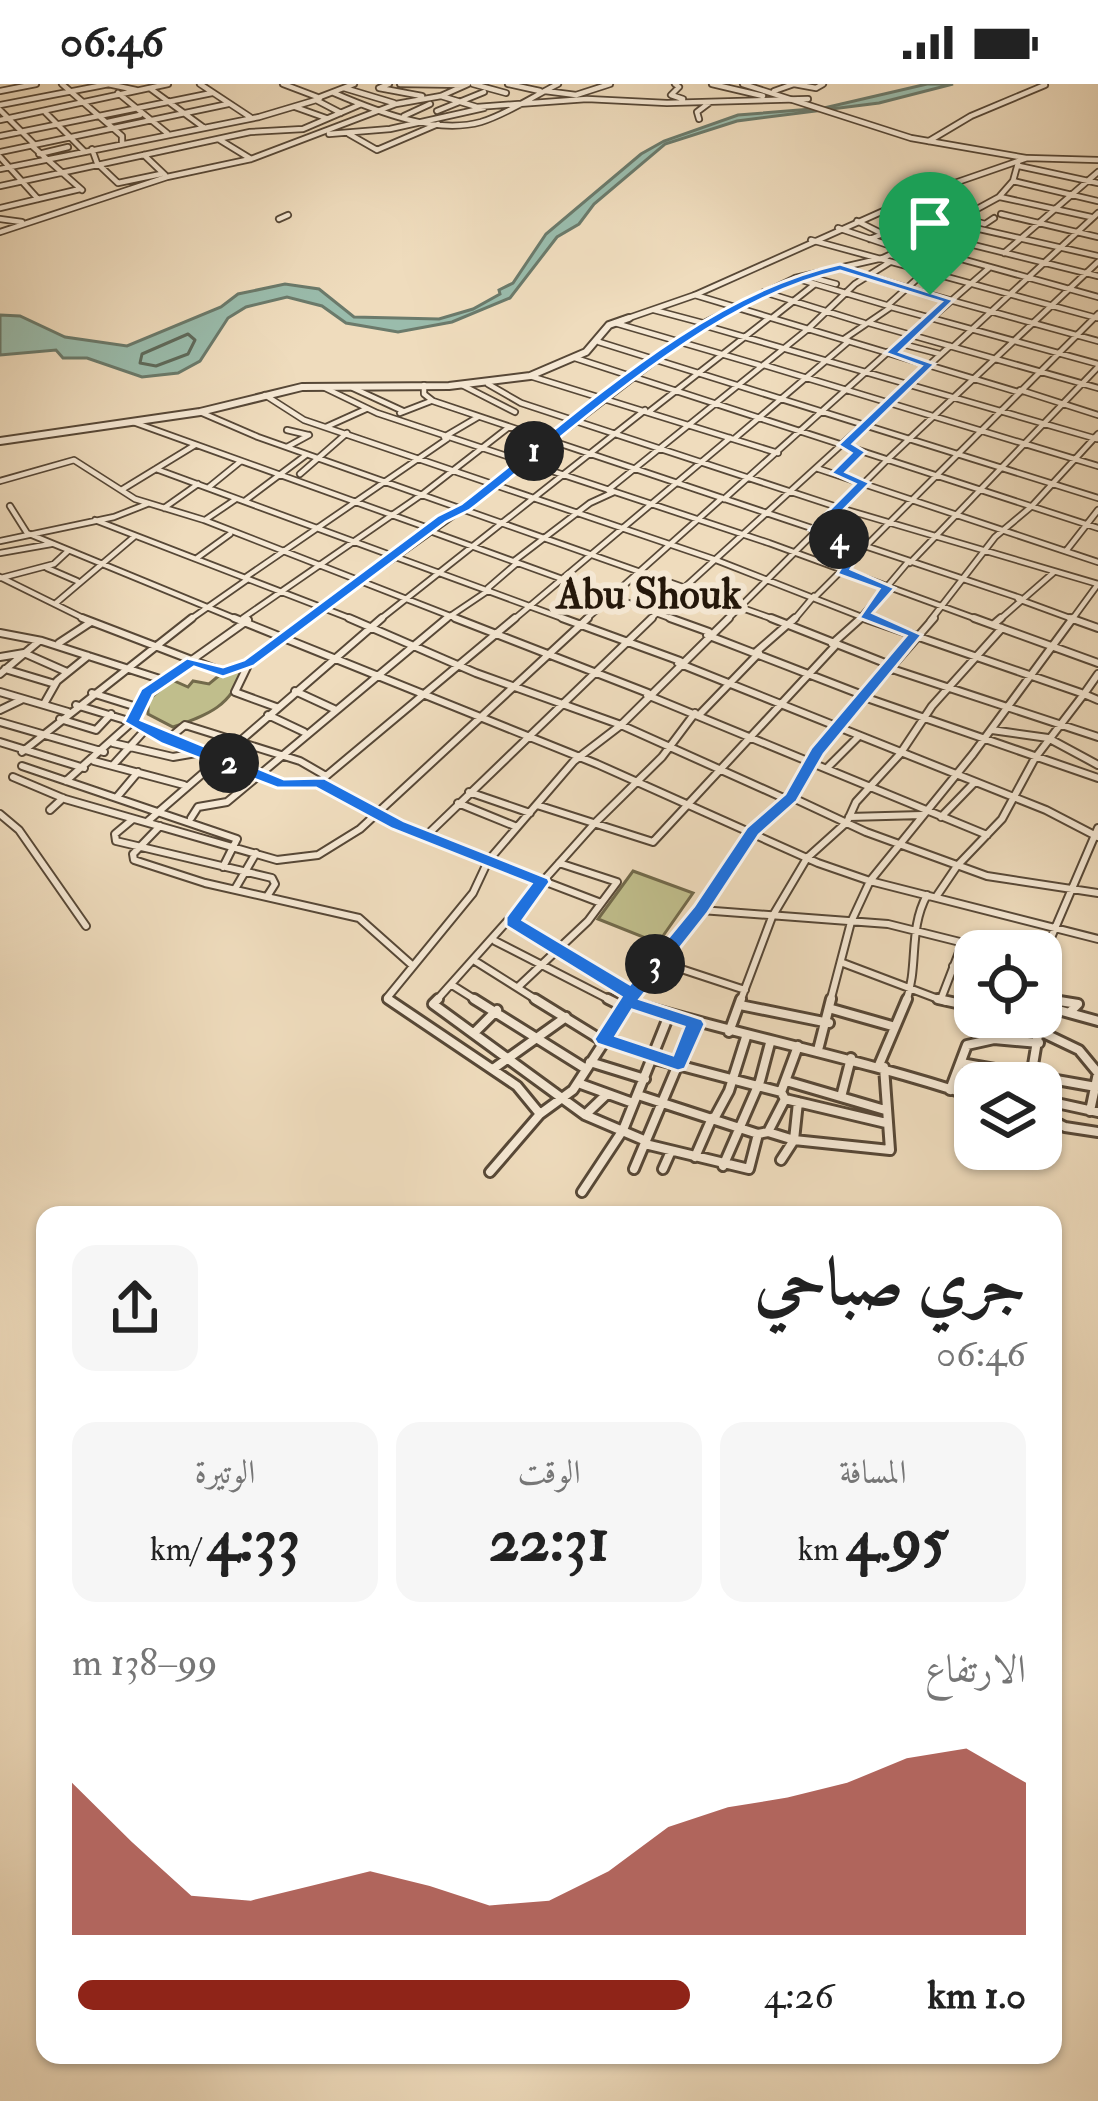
<!DOCTYPE html>
<html lang="ar">
<meta charset="utf-8">
<style>
body{margin:0;font-family:"IM FELL Double Pica",Amiri,serif;background:#f6f6f6;color:#222;direction:rtl;height:100vh;display:flex;flex-direction:column;font-size:45px;white-space:nowrap}
*{box-sizing:border-box;margin:0}
p{font-size:39px;color:#767676}
.icon{flex:none;width:66px;height:66px;fill:none;stroke:currentColor;stroke-width:2;stroke-linecap:round;stroke-linejoin:round}
.map{position:relative;flex:1;overflow:hidden;direction:ltr}
.sheet{position:absolute;left:36px;top:1122px;width:1026px;height:858px;display:flex;flex-direction:column;background:#fff;border-radius:24px;box-shadow:0 3px 9px #0004;direction:rtl}
.sheet>*{flex:none}
.tools{position:absolute;left:954px;top:846px;display:grid;gap:24px}
.tools a{display:grid;place-items:center;width:108px;height:108px;border-radius:24px;background:#fff;box-shadow:0 3px 9px #0004;font-size:60px}
.pin{position:absolute;display:grid;place-items:center;width:102px;height:102px;color:#fff;margin:-123px -51px;border-radius:50% 50% 50% 0;rotate:-45deg;box-shadow:0 0 12px #0007}
.pin .icon{rotate:45deg}
.km{position:absolute;width:60px;height:60px;margin:-30px;border-radius:50%;background:#222;color:#fff;font-size:33px;line-height:60px;text-align:center}
.round{display:grid;place-items:center;flex:none;width:126px;height:126px;border-radius:24px;background:#f6f6f6}
.overview{display:flex;align-items:center;justify-content:space-between;height:204px;padding:0 36px}
h1{font-size:66px;font-weight:700;line-height:90px}
.metrics{display:grid;grid-template-columns:repeat(3,1fr);gap:18px;height:204px;padding:12px 36px}
.metrics div{display:grid;align-content:center;border-radius:24px;background:#f6f6f6;text-align:center}
.metrics b{font-size:60px;font-weight:700}
.metrics small{font-size:33px;font-weight:400}
.metrics p{font-size:33px}
.chart{height:336px;padding:24px 36px}
.chart p{display:flex;justify-content:space-between}
.chart svg{width:100%;height:216px;margin-top:12px;fill:#8f2418;opacity:.7}
ul{padding:0 36px;list-style:none;font-size:39px}
li{display:grid;grid-template-columns:192px 144px 1fr;align-items:center;height:90px}
li i{height:30px;border-radius:15px;background:#8f2418}
.status{display:flex;justify-content:space-between;align-items:center;height:84px;padding:0 60px;background:#fff;direction:ltr}
.status svg{height:33px;fill:currentColor}
.map>svg:first-child{display:block}
.green{fill:#c0be8c;stroke:#726a4b;stroke-width:3}
.water{fill:#9abcac;stroke:#6b7a6b;stroke-width:3}
.lines{fill:none;stroke-linecap:round;stroke-linejoin:round}
.shore{stroke:#5f6a5b;stroke-width:3}
.minor-far2-casing{stroke:#574837;stroke-width:8}
.minor-far1-casing{stroke:#574837;stroke-width:10}
.minor-casing{stroke:#574837;stroke-width:14}
.tertiary-far1-casing{stroke:#574837;stroke-width:8}
.tertiary-casing{stroke:#574837;stroke-width:10}
.minor-far2{stroke:#f5e8d4;stroke-width:4.5}
.minor-far1{stroke:#f5e8d4;stroke-width:6}
.minor{stroke:#f5e8d4;stroke-width:8}
.tertiary-far1{stroke:#f5e8d4;stroke-width:4.5}
.tertiary{stroke:#f5e8d4;stroke-width:6}
.route{fill:#1a73e8;stroke:#fff;stroke-width:3;fill-rule:evenodd}
.labels{text-anchor:middle;stroke-width:12;stroke-linejoin:round;paint-order:stroke}
.far-district-label{font-size:42px;font-weight:bold;fill:#24170a;stroke:#f5e8d4}
</style>
<div class="status"><b>06:46</b><svg viewBox="0 0 49 12"><path d="M0 12V9h3v3zM5 12V6h3v6zM10 12V3h3v9zM15 12V0h3v12zM26 1h20v11H26zM47 4h2v5h-2z"/></svg></div>
<div class="map">
<svg width="1098" height="2017" viewBox="0 0 1098 2017">
<rect width="100%" height="100%" fill="#efdcbd"/>
<filter id="stains"><feTurbulence type="fractalNoise" baseFrequency=".00167" numOctaves="4"/><feColorMatrix values="0 0 0 0 .2 0 0 0 0 .09 0 0 0 0 .02 0 0 0 .5 -.17"/></filter>
<radialGradient id="worn" r=".72"><stop offset=".6" stop-color="#630" stop-opacity="0"/><stop offset="1" stop-color="#630" stop-opacity=".3"/></radialGradient>
<path class="green" d="M243,585c-11,37 -35,46 -70,58l-25,-13v-14l24,-20 16,7 5,-6 16,3 12,-10z
M633,787l60,22 -35,50 -60,-24z"/>
<path class="water" d="M927,0h26l-74,19 -142,18 -72,23 -71,60 -15,20 -22,13 -47,61 -58,24 -54,10 -52,-9 -24,-17 -35,-9 -41,10 -18,11 -28,43 -22,12 -36,4 -55,-19h-24l-7,-8 -56,5v-40l20,1 45,21 62,9 94,-39 17,-13 47,-10 34,5 35,28 85,2 34,-10 27,-15 -1,-4 14,-7 33,-49 95,-80 23,-13 74,-26 86,-7z"/>
<g class="lines">
<path class="shore" d="M188,250l7,6 -7,14 -32,12 -16,-3 2,-9z"/>
<defs>
<path id="minor-far2" d="M62,0l60,52v7
M108,0l28,6
M200,0l50,33
M283,0l37,14
M389,0l-10,4 43,8
M400,0l64,1
M473,0l33,9
M508,0l32,7
M675,0l4,3 -8,8 12,4
M712,0l51,12
M794,0l22,4 7,-4
M344,4l50,15
M151,5l52,38
M0,7l36,-7
M545,7l31,4 34,-11
M774,7l20,-7
M118,9l49,40
M334,9c42,18 101,42 147,29 26,-8 53,-26 77,-38
M441,12l36,11 110,-8 80,4 141,-4
M320,13l34,-13
M0,21l109,-21
M295,23l31,11
M0,26l34,34
M437,27l47,-19
M46,29l38,38
M404,32l26,-12
M699,35l-2,-7 12,-9
M0,36l168,-36
M108,38l32,-7
M329,50l61,-5 94,-21
M349,50l28,16 61,-26
M0,52l212,-43
M220,56l31,19
M929,57l42,-25 74,-31
M32,62l50,44
M92,65l5,14 21,20 43,-9
M0,68l228,-48
M39,70l29,-7
M144,71l21,20
M0,73l38,42
M1019,82l79,17
M0,85l259,-52 57,-17 25,13
M1013,97l85,20
M0,102l250,-54 53,-3 56,-24
M1000,113l91,20
M0,124l80,-19
M1001,130l97,23
M960,133l25,7 9,-6
M0,135l22,3
M279,135l9,-4
M857,137l24,12
M953,139l145,33
M838,144l62,21
M0,148l167,-55 84,-18 145,-55 45,-8 27,-12
M870,155l31,-12 197,49
M811,156l286,78
M911,161l187,52
M1004,169l94,-81
M890,171l41,11
M845,185l60,18
M806,192l30,8
M795,194l91,27
M906,204l192,53
M764,208l100,31
M695,211l323,97
M888,221l68,-61
M654,226l49,13
M772,234l43,-34
M615,239l144,42
M869,239l229,65
M703,241l394,114
M844,255l47,-32 207,57
M599,258l499,156
M902,260l38,10
M954,262l144,-133
M892,268l97,-84
M575,274l523,170
M764,281l334,101
M530,292l248,77
M488,300l33,19 319,105 258,76
M424,301v9l9,7 587,197
M462,301l53,27
M323,303l54,26 392,130 213,78
M353,304l50,23
M1020,306l78,25
M265,311l39,25 412,140 156,61
M650,327l119,-93
M200,328l58,25 521,184
M400,329l31,-12
M133,338l298,107
M326,343l40,-18
M287,346l21,5
M444,353l34,-20
M734,355l115,-98
M287,363l22,-12
M816,384l282,94
M156,385l414,152
M838,389l21,-21
M300,390l47,-41
M0,397l74,-21 61,39 69,21 259,101
M209,403l32,-26
M123,405l72,-44
M608,406l200,-161 47,-45 35,-22
M724,415l164,-147
M246,416l60,-45
M10,422l17,27 214,88
M164,424l34,-24
M95,436l262,101
M205,436l31,-21
M430,447l248,90
M0,457l114,-24 33,-13
M1066,467l32,-41
M0,469l51,-9
M197,474l33,-24
M514,477l76,-58 24,-11
M910,479l188,-196
M47,484l30,13
M0,493l89,44
M246,493l201,-138
M1,494l53,-14 14,-13
M488,504l29,-25
M816,512l282,-282
M1018,515l60,22
M56,519l79,-67
M662,531l23,-28 265,-241
M243,534l181,-125 85,-66
M188,537l60,-42
M306,537l159,-114 239,-184 91,-45 88,-20 28,-13 88,-48 14,-16 5,-18
M378,537l267,-211
M443,537l46,-31
M512,537l218,-183
M584,537l138,-123
M649,537l8,-8
M726,537l162,-162 210,-197
M793,537l21,-25
M858,537l50,-59
M930,537l65,-84 37,-31 66,-72
M998,537l55,-48
M1071,537l27,-37"/>
<path id="minor-far1" d="M82,534l141,54 26,-9 61,-45
M234,534l363,146 221,99 52,18 228,58
M349,534l127,55 145,52 167,75
M455,534l193,75
M562,534l118,43
M670,534l39,14
M771,534l119,47
M864,534l220,76 14,-20
M974,534l124,45
M1070,534l28,10
M994,540l7,-6
M0,549l42,8 121,39
M707,551l158,61
M59,559l32,-21
M832,560l29,-26
M756,568l39,-34
M0,573l24,-4 43,19
M249,579l-14,29 41,15
M678,579l368,147 52,27
M889,584l209,69
M5,585l50,15
M0,590l38,-32
M295,607l39,18
M0,608l68,20
M92,609l48,15
M647,611l340,140
M864,613l234,81
M44,620l13,-23 31,-25
M76,621l56,17 150,62 37,-2 86,46 196,75
M0,626l21,-10
M700,630l59,-61
M268,631l36,17
M60,635l36,11 15,-16
M0,638l104,30
M992,646l56,8 50,27
M167,656l18,-15 115,36 26,15
M0,658l84,26
M113,659l60,14 23,-4
M22,668l170,-134
M94,677l90,24
M114,680l31,-34
M22,682l215,73 -14,28
M828,683l30,-30
M13,693l52,22 212,61 41,-5 42,-26 228,-211
M66,697l66,-59 15,-30 101,-72
M319,698l196,-164
M469,708l61,21
M117,713l21,-25
M791,713l75,35 121,44 111,17
M458,719l59,24
M537,721l116,37 182,-196
M50,726l13,-12
M0,730l19,16 67,96
M849,733l73,-2
M941,733l34,-35
M191,734l7,-11 29,-5 220,-184
M133,735l-18,15 1,7 156,37 3,6 -7,11
M148,737l234,-203
M160,742l-27,28 1,6 71,23 154,35 54,48
M426,752l226,-218
M235,805l21,-36
M936,813l21,-31 45,-47 33,-61 49,-64 14,6
M701,826l187,14 108,27
M512,838l121,73
M495,857l119,61
M475,877l65,41
M657,877l88,29
M1041,877l57,-133
M843,879l103,39
M953,882l22,10
M452,901l27,17
M518,903l70,-66 29,-39 -58,-19
M1042,914l23,4
M941,915l22,-57
M393,918l-6,-4 86,-105 15,-32 86,-100 47,-36 108,-107
M435,918l160,-179 67,-66 33,-44
M630,918l27,-41 44,-51 52,-79 38,-34 26,-45 117,-134
M740,918l32,-85 35,-59 40,-36 9,-20 44,-48 32,-48 70,-78
M830,918l21,-80 19,-41 103,-127 100,-136
M906,918c13,-37 2,-72 21,-107"/>
<path id="minor" d="M388,915l129,87 23,28
M438,915l-5,5 152,111 61,26
M474,915l112,70
M535,915l68,42
M608,915l16,8
M938,915l37,8
M1047,915l31,5 -7,7
M628,918c115,34 233,57 347,95
M740,921l89,18
M1044,922l54,15
M832,925l60,17
M1010,933l69,33 19,23
M475,948l22,-22
M729,948l12,-33
M604,955l48,17
M818,966l13,-51
M651,974l130,34
M590,978l55,17
M961,979l135,24
M879,981l28,-66
M493,985l73,-52
M786,997l99,29
M578,999l55,20
M1030,999l14,-84
M950,1006l17,-45 27,-6 45,4
M641,1012l117,38
M841,1013l10,-39
M785,1015l101,24
M1052,1018l46,10
M1090,1027l8,-38
M585,1031l22,-21
M1041,1031l24,12 33,5
M715,1033l14,-26 17,-54
M768,1048l26,8 96,10 -6,-83
M645,1060l104,25 9,-35 10,-2 17,-33 -4,-7 17,-46
M695,1073l17,-39
M781,1076l13,-20 4,-38
M723,1082l37,-85 10,-38
M634,1085l61,-145
M663,1085l8,-18
M490,1088l50,-58 33,-24 59,-91
M582,1108l41,-62 46,-115"/>
<path id="tertiary-far1" d="M743,0l168,54 115,20
M620,237l75,-26 222,-99 110,-38 71,2"/>
<path id="tertiary" d="M0,357l200,-29 102,-25 147,-1 81,-10 56,-24 23,-27 20,-7"/>
</defs>
<use href="#minor-far2" class="minor-far2-casing"/>
<use href="#minor-far1" class="minor-far1-casing"/>
<use href="#minor" class="minor-casing"/>
<use href="#tertiary-far1" class="tertiary-far1-casing"/>
<use href="#tertiary" class="tertiary-casing"/>
<use href="#minor-far2" class="minor-far2"/>
<use href="#minor-far1" class="minor-far1"/>
<use href="#minor" class="minor"/>
<use href="#tertiary-far1" class="tertiary-far1"/>
<use href="#tertiary" class="tertiary"/>
</g>
<path class="route" d="M840,180l114,36 -54,52 35,12 -82,80 13,8 -20,20 24,11 -45,46 41,15 -15,25 44,19 -22,25 49,22 -98,119 -27,47 -38,34 -52,79 -67,85 62,20 3,5 -20,45 -7,2 -81,-27 -3,-5 27,-42 -115,-71v-9l25,-33 -139,-55 -76,-41h-39l-115,-44 -38,-22 17,-33 46,-31 36,9 21,-7 193,-144 24,-12c113,-87 238,-209 379,-240zM840,187l101,31 -56,51 36,13 -83,79 13,8 -20,20 24,11 -46,46 44,18 -16,26 42,15 -20,29 47,18 -95,112 -26,46 -38,33 -53,79 -64,78 -107,-64 27,-38 -2,-4 -144,-57 -80,-43 -40,1 -143,-59 12,-25 41,-28 29,10 31,-11 192,-144 24,-12c107,-82 239,-210 370,-239zM632,926l52,17 -11,28 -57,-19z"/>
<g class="labels">
<g class="far-district-label">
<text x="649" y="524">Abu Shouk</text>
</g>
</g>
<rect width="100%" height="100%" filter="url(#stains)"/>
<rect width="100%" height="100%" fill="url(#worn)"/>
</svg>
<div class="tools">
<a><svg class="icon" aria-label="locate" viewBox="0 0 24 24"><circle cx="12" cy="12" r="6"/><path d="M12 2v4M12 18v4M2 12h4M18 12h4"/></svg></a>
<a><svg class="icon" aria-label="layers" viewBox="0 0 24 24"><path d="M12 4l9 5-9 5-9-5zM3 14l9 5 9-5"/></svg></a>
</div>
<div class="pin" style="left:930px;top:211px;background:#1e9e55"><svg class="icon" aria-label="arrive" viewBox="0 0 24 24"><path d="M6 21V4h12l-3 4 3 4H6"/></svg></div>
<b class="km" style="left:534px;top:367px">1</b>
<b class="km" style="left:229px;top:679px">2</b>
<b class="km" style="left:655px;top:880px">3</b>
<b class="km" style="left:839px;top:455px">4</b>
<section class="sheet">
<div class="overview"><div><h1>جري صباحي</h1><p>06:46</p></div><a class="round"><svg class="icon" aria-label="share" viewBox="0 0 24 24"><path d="M12 15V3M7 8l5-5 5 5M5 13v7h14v-7"/></svg></a></div>
<div class="metrics">
<div><p>المسافة</p><b>4.95<small> km</small></b></div>
<div><p>الوقت</p><b>22:31</b></div>
<div><p>الوتيرة</p><b>4:33<small> /km</small></b></div>
</div>
<div class="chart"><p><span>الارتفاع</span>99–138 m</p>
<svg viewBox="0 0 160 44" preserveAspectRatio="none"><path d="M0 44V13L10 25L20 36L30 37L40 34L50 31L60 34L70 38L80 37L90 31L100 22L110 18L120 16L130 13L140 8L150 6L160 13V44z"/></svg>
</div>
<ul>
<li><b>1.0 km</b>4:26<i style="width:99%"></i></li>
</ul>
</section>
</div>
